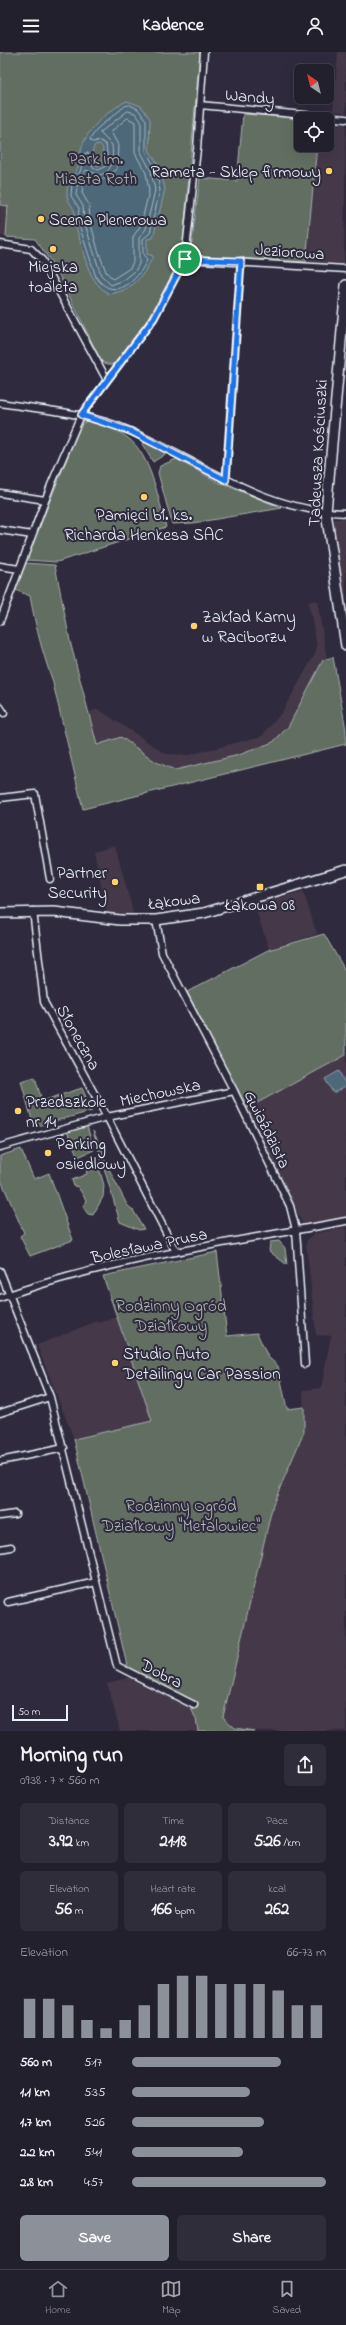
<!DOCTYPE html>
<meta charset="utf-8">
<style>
body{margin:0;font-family:"Indie Flower",sans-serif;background:#2f2d3a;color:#f1f3f6;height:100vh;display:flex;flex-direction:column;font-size:15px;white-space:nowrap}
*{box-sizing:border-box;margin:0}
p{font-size:13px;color:#a3a3aa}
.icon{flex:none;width:22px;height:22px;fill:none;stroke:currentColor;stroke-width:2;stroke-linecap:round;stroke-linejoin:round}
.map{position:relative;height:1679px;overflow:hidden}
.side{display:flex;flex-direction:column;background:#23202e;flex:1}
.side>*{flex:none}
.needle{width:26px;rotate:325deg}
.controls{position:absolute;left:294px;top:12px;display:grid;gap:8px}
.controls a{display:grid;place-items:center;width:40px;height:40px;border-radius:6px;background:#23202e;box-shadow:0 4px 16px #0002,0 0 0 1px #403e4a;font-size:20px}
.scale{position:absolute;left:12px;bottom:10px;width:56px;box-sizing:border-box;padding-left:4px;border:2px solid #e8f1f8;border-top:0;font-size:11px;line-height:14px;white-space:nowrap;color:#e8f1f8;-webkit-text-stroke:3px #2f2a3d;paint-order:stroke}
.pin{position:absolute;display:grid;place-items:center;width:34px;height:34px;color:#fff;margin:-17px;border:2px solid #fff;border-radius:50%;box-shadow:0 1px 4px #0007}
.round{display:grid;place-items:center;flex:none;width:42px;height:42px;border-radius:6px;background:#2f2d3a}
.headline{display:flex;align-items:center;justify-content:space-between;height:68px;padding:0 20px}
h1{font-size:22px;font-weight:800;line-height:30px}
.metrics{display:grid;grid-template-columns:repeat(3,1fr);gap:6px;height:68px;padding:4px 20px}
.metrics div{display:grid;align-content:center;border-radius:6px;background:#2f2d3a;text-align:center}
.metrics b{font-size:17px;font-weight:800}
.metrics small{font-size:11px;font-weight:400}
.metrics p{font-size:11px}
.chart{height:112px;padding:8px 20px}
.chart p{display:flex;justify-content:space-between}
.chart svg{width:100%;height:72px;margin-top:4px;stroke:#8c9099;stroke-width:6}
.action{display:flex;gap:8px;margin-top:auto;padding:8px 20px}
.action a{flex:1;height:46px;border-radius:6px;background:#8c9099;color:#fff;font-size:16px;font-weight:800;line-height:46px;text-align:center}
.action a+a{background:#2f2d3a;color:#f1f3f6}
ul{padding:0 20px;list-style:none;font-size:13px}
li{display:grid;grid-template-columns:64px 48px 1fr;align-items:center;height:30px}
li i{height:10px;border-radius:5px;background:#8c9099}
header{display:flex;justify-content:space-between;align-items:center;height:52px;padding:0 20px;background:#23202e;font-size:18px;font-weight:800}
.tabs{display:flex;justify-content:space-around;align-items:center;height:56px;border-top:1px solid #403e4a;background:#23202e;font-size:11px;color:#a3a3aa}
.tabs a{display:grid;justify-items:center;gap:2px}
.tabs .current{color:#8c9099}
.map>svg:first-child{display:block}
.built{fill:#44394a}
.green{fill:#646e62;stroke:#a6b0ad}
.water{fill:#4e6778;stroke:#8c9eab;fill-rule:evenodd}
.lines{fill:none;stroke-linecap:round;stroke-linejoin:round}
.shore{stroke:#aabac5;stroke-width:1}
.minor-casing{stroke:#e8f1f8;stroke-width:9}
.secondary-casing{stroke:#e8f1f8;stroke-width:12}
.minor{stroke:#2f2a3d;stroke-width:6}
.secondary{stroke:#2f2a3d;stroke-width:9}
.route-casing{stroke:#fff;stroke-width:8}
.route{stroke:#1a73e8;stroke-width:5}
.poi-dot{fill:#ffd166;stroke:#2f2a3d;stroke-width:1.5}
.labels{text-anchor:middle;stroke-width:4;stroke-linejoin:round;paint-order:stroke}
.street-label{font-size:17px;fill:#e8f1f8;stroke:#2f2a3d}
.park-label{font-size:17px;fill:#adb6b4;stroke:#2f2a3d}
.poi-label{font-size:17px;fill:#e8f1f8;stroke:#2f2a3d;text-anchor:start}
</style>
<header><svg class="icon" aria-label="menu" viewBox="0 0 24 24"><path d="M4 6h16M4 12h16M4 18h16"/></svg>Kadence<svg class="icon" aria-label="person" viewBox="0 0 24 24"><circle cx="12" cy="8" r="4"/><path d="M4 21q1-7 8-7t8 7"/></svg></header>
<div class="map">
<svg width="346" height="1679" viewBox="0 0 346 1679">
<rect width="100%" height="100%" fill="#2f2a3d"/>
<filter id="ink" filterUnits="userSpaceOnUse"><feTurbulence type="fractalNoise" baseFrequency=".025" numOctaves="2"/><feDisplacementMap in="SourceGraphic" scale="8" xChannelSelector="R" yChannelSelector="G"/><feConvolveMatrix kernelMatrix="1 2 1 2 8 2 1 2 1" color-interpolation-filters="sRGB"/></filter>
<g filter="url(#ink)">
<path class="built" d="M338,0h8v61l-13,-2z
M327,68l19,3 -2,141 -38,-2 11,-117h10z
M0,153h8l-2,32 -6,-1z
M346,466v114l-14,-109 3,-4z
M317,548l10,59h-4l-35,68 -15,14 -34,14 -64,15 -19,-8 -35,-25 -24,8 -8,-33 9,-3 68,45 23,1 73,-19 20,-24 33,-58 2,-8 -9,-44z
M115,793l18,67 -2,3 -24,-1 -13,-63z
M303,839l14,43 -48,15 -15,-44z
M346,1003v162l-43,8 -57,-116z
M346,1175v504h-92l-19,-3 -12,-11 50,-213 31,-72 -1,-42 18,-2 10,-52 -15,-1 -10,-93 7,-8z
M118,1265l34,105 -78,17 -37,-94 60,-24 1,2z
M131,1625l59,29 6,13 2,12h-78l-13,-48z"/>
<path class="green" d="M0,0h200l-18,202c-6,18 -53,105 -69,110 -5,1 -9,-1 -12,-3l-45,-92 -21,-30 -29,-2 2,-31 -8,-1z
M243,62l68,5h-10v26h16l-11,117 -106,-6 -9,-8 9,-70 37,3z
M89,368c13,5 28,9 39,18 23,17 31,63 38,89l-109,35 -31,-2 55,-136z
M144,389l23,12 -14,9 -11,-18z
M176,407l42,23 64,26 -89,15 -21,1 -14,-51 2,-7z
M25,511l30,2 15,76 27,104 24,-8 35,25 19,8 64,-15 34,-13 15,-15 35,-67 10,-3 13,73v14l-263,65 -31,-130c-10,-27 -17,-55 -22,-83l-15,-6z
M324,882l22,38v83l-100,54 -59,-117 81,-42z
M35,1025l7,24 40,-13 10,23 -58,16 -13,-46z
M87,1074l7,24 -16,7 -11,-25z
M93,1079l11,22 -2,2 25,50 6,5 11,19 -5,1 -19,-8z
M21,1097l13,30 15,-6 24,67 -43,16 -10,-20 4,-3 -24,-55v-22z
M91,1108l7,5 6,20 -1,12 -10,18 -5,-1 -5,-7 3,-7 -8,-13 -4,-1 -2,-6 15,-6 -2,-11z
M279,1189l6,7 2,17 -18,-14 1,-9z
M217,1200l10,84 30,-3 11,24 10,9 9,43 17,-2v25l-31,72 -50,213 12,11 19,3h-56l-2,-12 -6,-13 -62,-36 -54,-231 78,-18 -49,-145z"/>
<path class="water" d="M127,49l14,5 9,13 -1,31 11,18 5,21 -12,49 -6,1v15l6,2c-9,20 -21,35 -44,38 -26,-16 -24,-48 -36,-74l2,-7c-1,-7 -7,-10 -8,-17 -1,-11 4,-16 9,-25 4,-6 4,-17 6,-24 6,-19 27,-37 45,-46zM100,92l3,4 -1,16 -5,2c-6,-5 -6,-15 -2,-21z
M339,1019l7,15 -13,7 -8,-14z"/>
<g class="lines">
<path class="shore" d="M130,53l8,4 8,11v31l10,18 4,21 -10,43 -7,6v15l4,6c-9,21 -33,43 -51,17l-18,-55 1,-14 -8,-12 1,-13 8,-11 5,-19h3l5,15 6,2 7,-4 2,-6 -2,-15 -5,-4 -9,1 -2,-3 9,-12 26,-21z
M128,59l7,2 6,8v31l10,19 4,19 -9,39 -7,9v26l-4,7 -11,9 -13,5 -10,-10 -17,-54 -1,-15 -7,-11 2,-13 8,-12 14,5c14,-4 13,-18 12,-30l-12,-12z
M128,66l7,4v31l11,20 3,18 -8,34 -8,12v25l-3,6 -17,11 -7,-7 -8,-22 -8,-29 -1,-16 -7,-12 1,-8 6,-6h16l12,-10 1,-24 -7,-13z"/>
<defs>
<path id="minor" d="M200,53l146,14
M0,192l31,5 11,11 65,120
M185,207l161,10
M0,351c44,7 89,10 130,28 71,31 135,81 216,82
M226,428l15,-219
M0,441l45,7
M0,478l32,5
M0,514l19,3
M0,569l51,-136 30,-70 73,-97 31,-59 12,-110 7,-97
M0,655l4,6
M0,746l35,-4 15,85
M33,859l11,91 63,115 69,135
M156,868l6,33 72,138 56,115 6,24 9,134
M0,1095l107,-30 127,-26
M0,1219l50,126 67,269 77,39
M0,1246c111,-40 230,-55 346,-77
M0,1361l50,-16
M0,1409l64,-13
M0,1464l15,-2
M0,1497l11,-2
M8,1550l88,-20"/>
<path id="secondary" d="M346,233l-20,227 20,134
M0,861l54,-1 66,8h36l48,-7 142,-43"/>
</defs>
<use href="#minor" class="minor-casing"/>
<use href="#secondary" class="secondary-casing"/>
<use href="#minor" class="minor"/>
<use href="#secondary" class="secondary"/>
</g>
</g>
<g class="lines" filter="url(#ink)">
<defs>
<path id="route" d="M185,207l56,2 -15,219 -96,-49 -49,-16 73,-97z"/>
</defs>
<use href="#route" class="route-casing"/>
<use href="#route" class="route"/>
</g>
<g class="poi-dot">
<circle cx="329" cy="119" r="4"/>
<circle cx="41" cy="167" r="4"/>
<circle cx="53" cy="197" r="4"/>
<circle cx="144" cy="445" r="4"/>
<circle cx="194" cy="574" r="4"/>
<circle cx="115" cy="830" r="4"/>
<rect x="256" y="831" width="8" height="8" rx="2"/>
<circle cx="18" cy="1059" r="4"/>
<circle cx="48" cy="1101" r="4"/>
<circle cx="115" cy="1311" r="4"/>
</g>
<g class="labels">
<g class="street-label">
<text transform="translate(250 44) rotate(5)" y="6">Wandy</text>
<text transform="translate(290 199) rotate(4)" y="6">Jeziorowa</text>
<text transform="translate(317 401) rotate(-87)" y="6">Tadeusza Kościuszki</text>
<text transform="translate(174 848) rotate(-7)" y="6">Łąkowa</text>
<text transform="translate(79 985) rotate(61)" y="6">Słoneczna</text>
<text transform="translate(160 1040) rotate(-12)" y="6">Miechowska</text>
<text transform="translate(268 1077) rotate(64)" y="6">Gwiaździsta</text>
<text transform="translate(149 1193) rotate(-12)" y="6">Bolesława Prusa</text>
<text transform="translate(162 1621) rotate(27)" y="6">Dobra</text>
</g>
<g class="park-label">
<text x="96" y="112">Park im.<tspan x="96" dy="20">Miasta Roth</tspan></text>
<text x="171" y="1259">Rodzinny Ogród<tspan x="171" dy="20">Działkowy</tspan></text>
<text x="181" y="1459">Rodzinny Ogród<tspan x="181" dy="20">Działkowy "Metalowiec"</tspan></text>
</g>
<g class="poi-label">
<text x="321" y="125" text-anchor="end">Rameta - Sklep firmowy</text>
<text x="49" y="173">Scena Plenerowa</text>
<text x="53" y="220" text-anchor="middle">Miejska<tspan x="53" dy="20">toaleta</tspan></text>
<text x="144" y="468" text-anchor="middle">Pamięci bł. ks.<tspan x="144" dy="20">Richarda Henkesa SAC</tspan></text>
<text x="202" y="570">Zakład Karny<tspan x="202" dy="20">w Raciborzu</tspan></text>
<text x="107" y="826" text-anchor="end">Partner<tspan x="107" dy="20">Security</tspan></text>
<text x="260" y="858" text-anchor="middle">Łąkowa 08</text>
<text x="26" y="1055">Przedszkole<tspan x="26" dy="20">nr 14</tspan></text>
<text x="56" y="1097">Parking<tspan x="56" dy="20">osiedlowy</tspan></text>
<text x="123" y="1307">Studio Auto<tspan x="123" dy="20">Detailingu Car Passion</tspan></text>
</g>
</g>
</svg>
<div class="controls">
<a><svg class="needle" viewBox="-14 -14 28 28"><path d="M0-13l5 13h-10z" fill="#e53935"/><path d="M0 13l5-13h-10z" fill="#a3a3aa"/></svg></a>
<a><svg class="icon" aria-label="locate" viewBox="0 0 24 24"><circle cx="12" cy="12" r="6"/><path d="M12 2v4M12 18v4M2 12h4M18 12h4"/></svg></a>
</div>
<div class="scale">50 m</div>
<div class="pin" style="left:185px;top:207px;background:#1e9e55"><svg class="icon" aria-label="arrive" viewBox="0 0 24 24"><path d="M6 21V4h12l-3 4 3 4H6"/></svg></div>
</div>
<section class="side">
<div class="headline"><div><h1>Morning run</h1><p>09:38 · 7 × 560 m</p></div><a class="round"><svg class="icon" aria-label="share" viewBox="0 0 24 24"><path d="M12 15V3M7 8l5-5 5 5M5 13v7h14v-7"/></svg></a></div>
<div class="metrics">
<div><p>Distance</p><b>3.92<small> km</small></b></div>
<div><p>Time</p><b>21:18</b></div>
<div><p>Pace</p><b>5:26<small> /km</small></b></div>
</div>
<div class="metrics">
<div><p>Elevation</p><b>56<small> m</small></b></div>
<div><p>Heart rate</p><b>166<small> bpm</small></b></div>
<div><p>kcal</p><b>262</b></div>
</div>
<div class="chart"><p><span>Elevation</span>66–73 m</p>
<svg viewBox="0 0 160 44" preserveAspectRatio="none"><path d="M5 44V20M15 44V20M25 44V24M35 44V33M45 44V38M55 44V33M65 44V24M75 44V11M85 44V6M95 44V6M105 44V11M115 44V11M125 44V11M135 44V15M145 44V24M155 44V24"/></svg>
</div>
<ul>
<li><b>560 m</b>5:17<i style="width:77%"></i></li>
<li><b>1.1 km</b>5:35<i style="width:61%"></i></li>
<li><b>1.7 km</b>5:26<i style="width:68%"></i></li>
<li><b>2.2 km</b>5:41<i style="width:57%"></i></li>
<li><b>2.8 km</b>4:57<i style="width:100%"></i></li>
</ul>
<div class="action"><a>Save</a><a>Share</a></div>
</section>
<nav class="tabs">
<a class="current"><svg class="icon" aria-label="home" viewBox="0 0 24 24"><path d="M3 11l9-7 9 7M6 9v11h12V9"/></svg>Home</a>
<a><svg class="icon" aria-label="map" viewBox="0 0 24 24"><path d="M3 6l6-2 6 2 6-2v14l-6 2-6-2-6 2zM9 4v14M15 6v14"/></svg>Map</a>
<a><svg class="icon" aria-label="saved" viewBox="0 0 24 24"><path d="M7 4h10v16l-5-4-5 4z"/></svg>Saved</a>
</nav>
